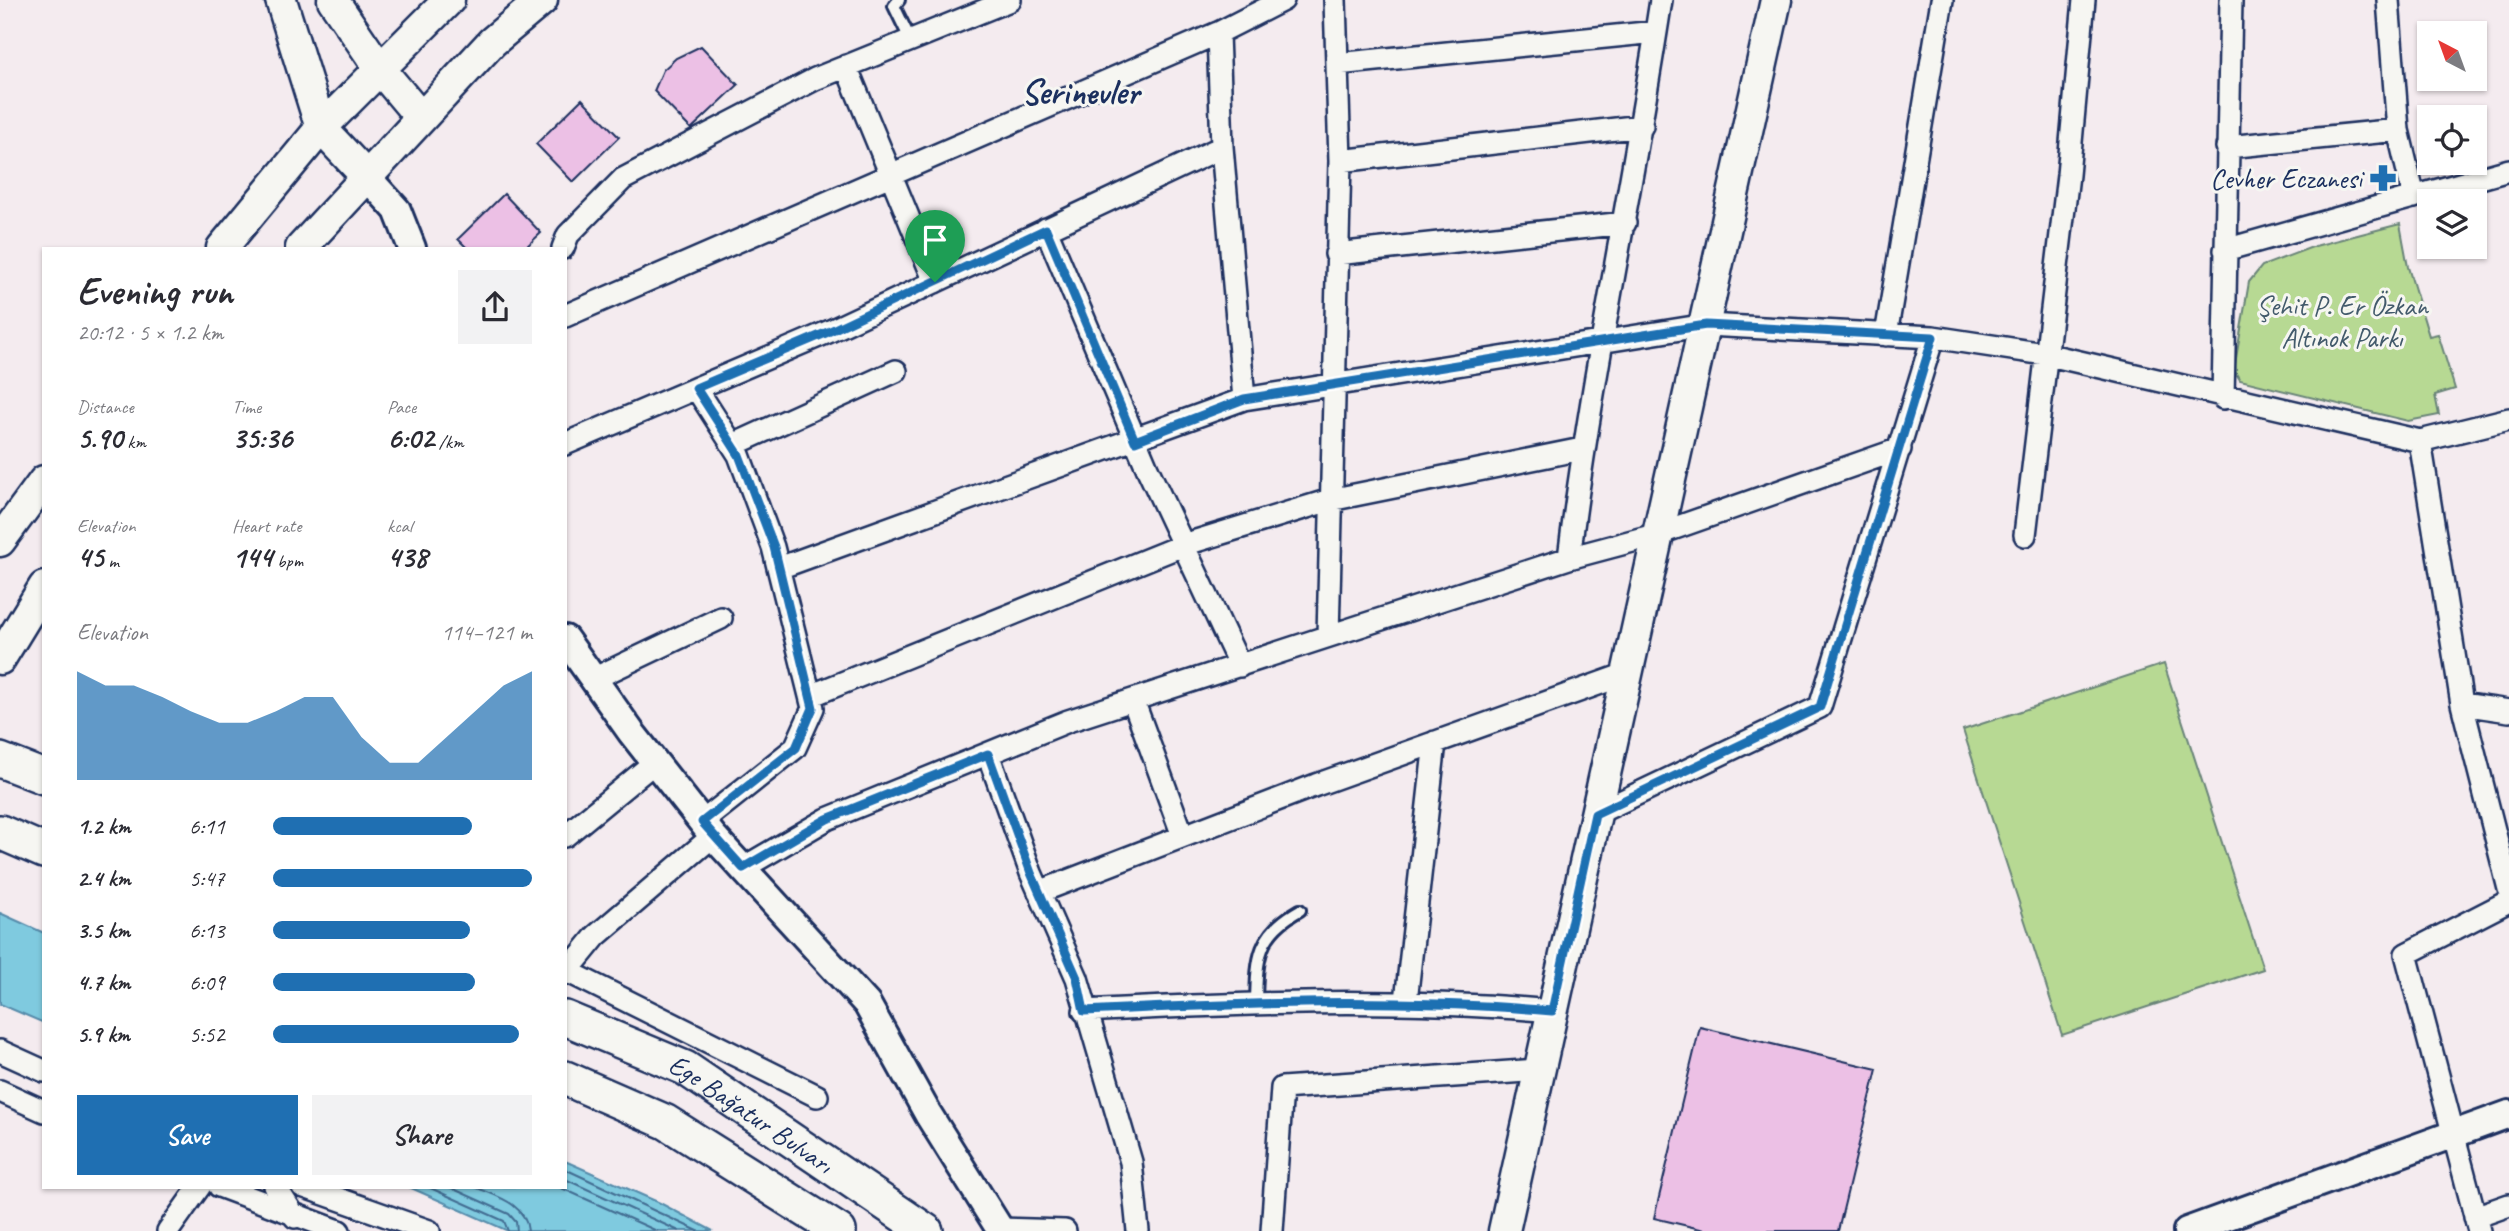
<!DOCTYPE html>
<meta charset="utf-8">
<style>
body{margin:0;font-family:Caveat,sans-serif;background:#f2f2f3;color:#2b2b33;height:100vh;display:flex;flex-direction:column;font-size:26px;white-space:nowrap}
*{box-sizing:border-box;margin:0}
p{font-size:23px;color:#7c7c81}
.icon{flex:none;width:38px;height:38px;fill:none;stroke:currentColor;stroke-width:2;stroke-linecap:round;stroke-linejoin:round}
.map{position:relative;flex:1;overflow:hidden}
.details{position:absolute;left:42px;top:247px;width:525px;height:942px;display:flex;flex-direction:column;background:#fff;border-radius:0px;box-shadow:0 2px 5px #0004}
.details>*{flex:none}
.needle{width:46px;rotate:319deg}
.tools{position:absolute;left:2417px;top:21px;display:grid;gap:14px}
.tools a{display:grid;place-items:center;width:70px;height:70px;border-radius:0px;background:#fff;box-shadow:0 2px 5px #0004;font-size:35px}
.pin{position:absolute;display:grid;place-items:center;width:60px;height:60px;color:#fff;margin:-72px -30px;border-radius:50% 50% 50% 0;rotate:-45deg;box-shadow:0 0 7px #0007}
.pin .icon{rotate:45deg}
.round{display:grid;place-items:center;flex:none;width:74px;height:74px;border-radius:0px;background:#f2f2f3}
.head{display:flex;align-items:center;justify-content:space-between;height:119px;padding:0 35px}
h1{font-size:38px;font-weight:800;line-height:52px}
.metrics{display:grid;grid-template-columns:repeat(3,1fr);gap:10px;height:119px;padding:7px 35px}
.metrics div{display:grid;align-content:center}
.metrics b{font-size:30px;font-weight:800}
.metrics small{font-size:19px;font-weight:400}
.metrics p{font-size:19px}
.chart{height:196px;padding:14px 35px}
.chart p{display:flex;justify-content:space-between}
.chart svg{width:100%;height:126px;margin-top:7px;fill:#1f6fb2;opacity:.7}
.primary-button{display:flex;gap:14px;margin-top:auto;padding:14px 35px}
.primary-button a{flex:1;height:80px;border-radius:0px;background:#1f6fb2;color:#fff;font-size:28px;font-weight:800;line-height:80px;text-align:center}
.primary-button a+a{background:#f2f2f3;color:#2b2b33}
ul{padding:0 35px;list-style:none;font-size:23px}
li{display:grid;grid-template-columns:112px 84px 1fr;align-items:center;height:52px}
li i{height:18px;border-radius:9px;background:#1f6fb2}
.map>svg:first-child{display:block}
.green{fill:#b7d993;stroke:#698478;stroke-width:2}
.water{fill:#7fcadf;stroke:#578cab;stroke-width:2}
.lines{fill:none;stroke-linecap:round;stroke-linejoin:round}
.shore{stroke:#436d92;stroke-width:2}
.building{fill:#ecc0e5;stroke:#1b2f5e;stroke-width:2}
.service-casing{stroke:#1b2f5e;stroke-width:16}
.minor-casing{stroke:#1b2f5e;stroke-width:26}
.tertiary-casing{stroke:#1b2f5e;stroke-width:32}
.secondary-casing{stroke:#1b2f5e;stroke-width:35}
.primary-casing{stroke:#1b2f5e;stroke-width:38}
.service{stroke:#f6f6f2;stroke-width:10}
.minor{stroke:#f6f6f2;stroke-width:21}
.tertiary{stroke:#f6f6f2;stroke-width:26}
.secondary{stroke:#f6f6f2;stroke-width:30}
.primary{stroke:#f6f6f2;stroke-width:33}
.route-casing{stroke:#fff;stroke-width:14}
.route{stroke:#1f6fb2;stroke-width:9}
.labels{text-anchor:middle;stroke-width:6;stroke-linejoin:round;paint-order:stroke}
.poi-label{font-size:28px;fill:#1b2f5e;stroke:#f6f6f2;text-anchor:end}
.park-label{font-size:28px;fill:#425a6b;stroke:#f6f6f2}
.street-label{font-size:28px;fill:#1b2f5e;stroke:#f6f6f2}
.district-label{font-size:35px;font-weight:bold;fill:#1b2f5e;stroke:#f6f6f2}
</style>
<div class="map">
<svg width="2509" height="1231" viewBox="0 0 2509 1231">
<rect width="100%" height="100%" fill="#f4ebef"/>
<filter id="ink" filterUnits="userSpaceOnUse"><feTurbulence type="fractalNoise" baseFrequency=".0143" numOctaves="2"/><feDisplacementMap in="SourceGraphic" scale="14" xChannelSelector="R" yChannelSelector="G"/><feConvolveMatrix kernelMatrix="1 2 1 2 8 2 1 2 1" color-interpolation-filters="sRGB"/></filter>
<g filter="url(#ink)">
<path class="green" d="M2400,224l8,43 21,69 9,-2 17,55 -20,6 4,20 -31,6 -168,-41 -6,-10 15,-88 13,-16 53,-20z
M2164,664l99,305 -201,66 -99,-305z"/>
<path class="water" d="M0,913l44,20v90l-44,-19z
M565,1161l95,42 53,28h-205l-99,-44 156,-1z"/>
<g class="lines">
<path class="shore" d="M565,1169l133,62
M565,1179l114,52
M426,1186l78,35 4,10
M447,1186l62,28 7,8 1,9
M473,1186c22,10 53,17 55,45
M557,1186l100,45"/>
</g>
<path class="building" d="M701,46l37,39 -47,44 -37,-38 9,-21 13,-12z
M582,99l37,38 -46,45 -37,-38z
M504,194l37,39 -16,15h-58l-9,-9z
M1700,1027l177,42 -39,162h-129l-55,-13z"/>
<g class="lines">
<defs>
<path id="service" d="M899,0l-5,6 16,33
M1256,1003c1,-45 1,-69 44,-93"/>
<path id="minor" d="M1218,33l4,114 22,252
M1337,64l319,-32
M846,66l89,216
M2398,130l16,67
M2227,147l171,-17 -10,-130
M1340,161l302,-35
M1046,229l102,241 92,196
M563,248l5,-13 55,-56 192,-100 195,-79
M2225,250l284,-80
M1336,254l289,-31
M565,316l653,-283 65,-33
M1886,335l56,-335
M696,388l43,67 34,92 40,161 -18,40 -93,74
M2223,398l8,-398
M2420,441l42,263 47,185
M565,444l263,-112 394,-185
M733,445l163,-74
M2025,535l43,-360 16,-175
M1569,558c23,-187 64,-372 92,-558
M779,568l465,-169 462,-74 227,12 112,17 375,87 89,-22
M1328,636l12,-475 -5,-161
M593,679l128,-61
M810,696l373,-151 147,-45 252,-51
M1133,700l50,136
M2462,704l47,7
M988,754l43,119 46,105 54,184 7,69
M1595,814l225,-107 113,-370
M565,836l90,-74
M743,868l84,-49 241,-98 501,-163 86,-23 245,-86
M1039,892l277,-107 310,-111
M567,971l250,125
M565,974l31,-38 117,-100
M1406,1001l29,-259
M1084,1011c157,-8 312,-14 468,0
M0,1051l44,20
M0,1091l44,20
M219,1186l120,45
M275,1186l20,31
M302,1186l127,45
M2475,1217l34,-12
M999,1229l66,2
M168,1231l32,-45
M1272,1231l10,-143 257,-18
M2479,1231l-73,-277 103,-53"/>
<path id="tertiary" d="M367,177l30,33 15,38
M565,639l66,93 82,104 154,168 61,110 73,117
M2187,1231l322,-117"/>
<path id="secondary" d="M281,0l40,128 46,49
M333,0l47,69 41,49
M222,248l99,-120 128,-128
M301,248l191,-206 50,-42
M0,541l44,-60
M0,659l44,-72
M1504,1231l272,-1231"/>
<g id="primary">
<path d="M0,760l44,17"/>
<path d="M0,832l44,19"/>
<path id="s1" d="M565,1018l120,50 241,163"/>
<path d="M565,1078l101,44 173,109"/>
</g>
</defs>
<use href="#service" class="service-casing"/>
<use href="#minor" class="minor-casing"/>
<use href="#tertiary" class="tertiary-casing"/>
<use href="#secondary" class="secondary-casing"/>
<use href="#primary" class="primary-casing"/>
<use href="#service" class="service"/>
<use href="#minor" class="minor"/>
<use href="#tertiary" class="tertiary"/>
<use href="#secondary" class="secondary"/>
<use href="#primary" class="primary"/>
</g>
</g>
<g class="lines" filter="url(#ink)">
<defs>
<path id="route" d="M1046,229l89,212 109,-42 462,-74 227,12 -113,370 -225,107 -43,197c-158,-14 -309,-8 -468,0l-7,-33 -46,-105 -43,-119 -161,65 -84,49 -41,-46 94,-74 17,-40 -39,-161 -35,-92 -43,-67 132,-56z"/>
</defs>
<use href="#route" class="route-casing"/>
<use href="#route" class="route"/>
</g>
<defs>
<symbol id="pharmacy-bare" viewBox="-9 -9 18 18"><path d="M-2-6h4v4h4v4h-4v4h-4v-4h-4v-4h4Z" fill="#1f6fb2" stroke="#f6f6f2" stroke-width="2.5" paint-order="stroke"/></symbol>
</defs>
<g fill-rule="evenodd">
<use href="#pharmacy-bare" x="2364" y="159" width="38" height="38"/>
</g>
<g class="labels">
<g class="poi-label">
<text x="2362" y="188">Cevher Eczanesi</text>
</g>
<g class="park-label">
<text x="2342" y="315">Şehit P. Er Özkan<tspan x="2342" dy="32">Altınok Parkı</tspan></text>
</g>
<g class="street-label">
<text dy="10" stroke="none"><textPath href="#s1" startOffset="210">Ege Bağatur Bulvarı</textPath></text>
</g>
<g class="district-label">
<text x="1080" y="104">Serinevler</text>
</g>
</g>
</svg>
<div class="tools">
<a><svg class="needle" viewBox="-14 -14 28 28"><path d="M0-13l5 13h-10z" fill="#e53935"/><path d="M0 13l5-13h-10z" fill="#7c7c81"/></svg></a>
<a><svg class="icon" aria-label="locate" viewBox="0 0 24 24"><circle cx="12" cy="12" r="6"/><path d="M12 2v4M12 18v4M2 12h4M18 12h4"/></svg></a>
<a><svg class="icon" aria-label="layers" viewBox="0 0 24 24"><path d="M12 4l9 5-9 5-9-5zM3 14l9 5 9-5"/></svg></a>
</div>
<div class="pin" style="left:935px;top:282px;background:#1e9e55"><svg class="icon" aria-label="arrive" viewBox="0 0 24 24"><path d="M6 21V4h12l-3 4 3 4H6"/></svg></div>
<section class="details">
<div class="head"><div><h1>Evening run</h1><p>20:12 · 5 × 1.2 km</p></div><a class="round"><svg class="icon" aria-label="share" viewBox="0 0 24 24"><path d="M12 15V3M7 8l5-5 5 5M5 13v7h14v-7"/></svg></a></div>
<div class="metrics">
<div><p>Distance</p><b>5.90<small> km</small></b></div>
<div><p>Time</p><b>35:36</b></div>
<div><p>Pace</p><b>6:02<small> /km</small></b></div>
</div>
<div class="metrics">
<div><p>Elevation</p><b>45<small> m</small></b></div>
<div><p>Heart rate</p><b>144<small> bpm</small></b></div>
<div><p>kcal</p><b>438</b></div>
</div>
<div class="chart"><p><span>Elevation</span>114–121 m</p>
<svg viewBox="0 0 160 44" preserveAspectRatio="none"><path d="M0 44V6L10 11L20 11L30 15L40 20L50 24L60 24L70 20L80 15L90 15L100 29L110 38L120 38L130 29L140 20L150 11L160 6V44z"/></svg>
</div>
<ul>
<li><b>1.2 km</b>6:11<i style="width:77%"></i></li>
<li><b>2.4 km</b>5:47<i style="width:100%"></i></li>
<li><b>3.5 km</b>6:13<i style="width:76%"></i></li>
<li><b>4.7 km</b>6:09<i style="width:78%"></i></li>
<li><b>5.9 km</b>5:52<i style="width:95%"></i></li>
</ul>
<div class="primary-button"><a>Save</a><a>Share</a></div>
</section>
</div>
